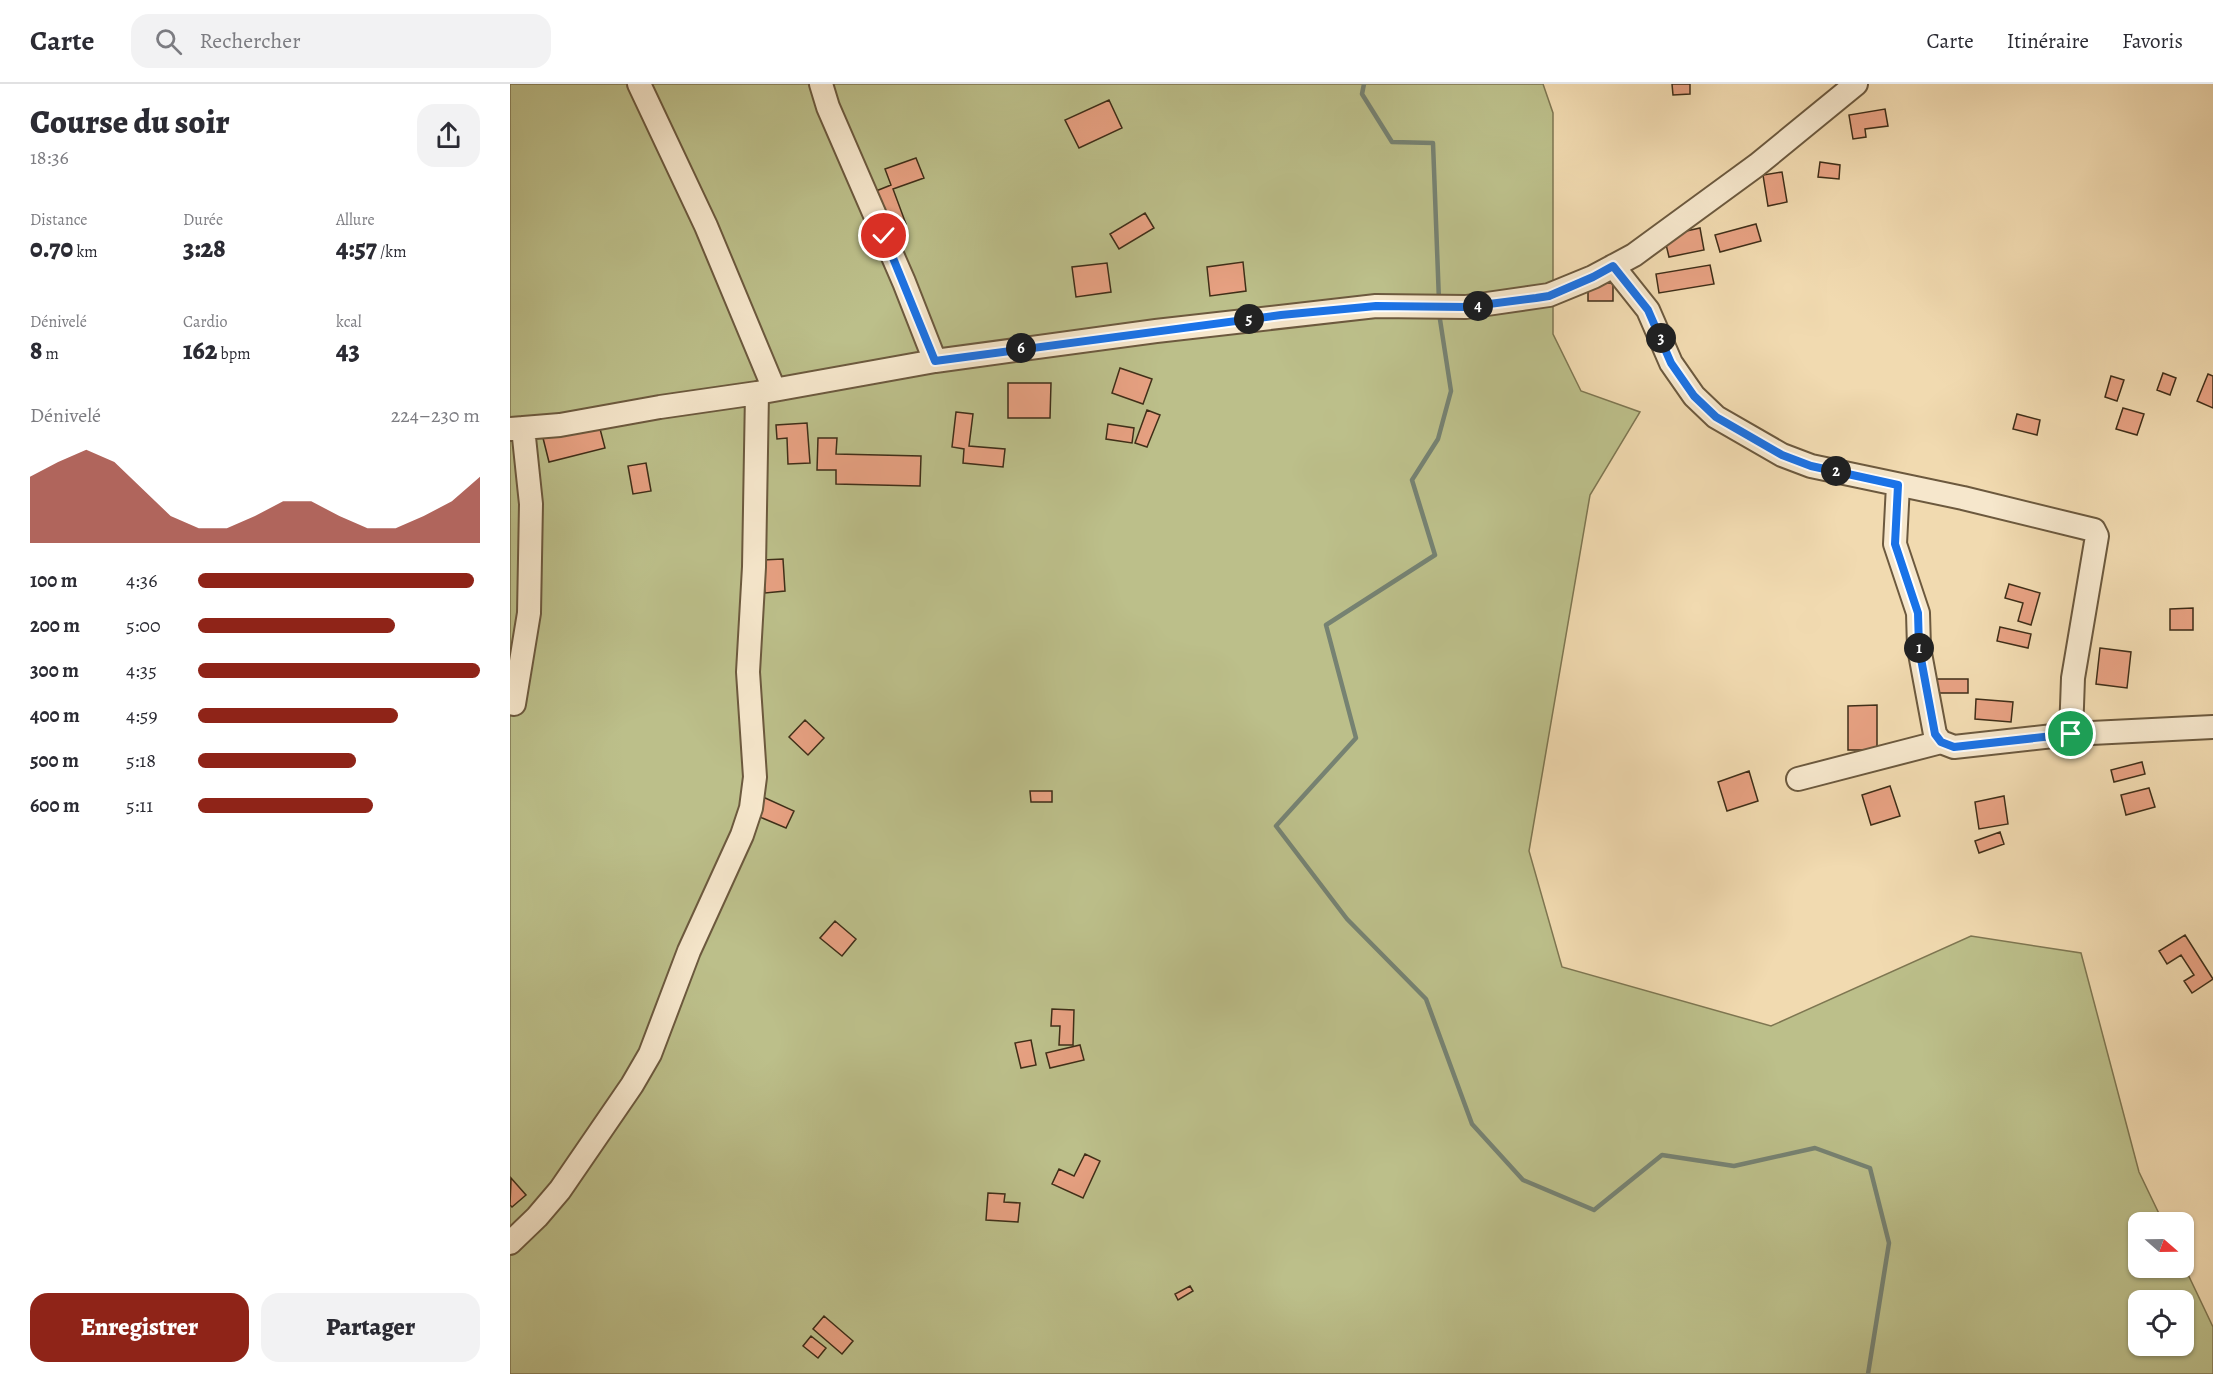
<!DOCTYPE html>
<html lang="fr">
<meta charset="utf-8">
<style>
body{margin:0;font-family:Alegreya,serif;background:#f2f2f3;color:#2b2b33;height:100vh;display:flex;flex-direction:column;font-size:22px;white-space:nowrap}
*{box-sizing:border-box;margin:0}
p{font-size:20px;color:#7c7c81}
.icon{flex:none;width:33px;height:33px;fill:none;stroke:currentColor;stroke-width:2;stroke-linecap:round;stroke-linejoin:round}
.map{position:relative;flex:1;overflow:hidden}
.sheet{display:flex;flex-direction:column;background:#fff;width:510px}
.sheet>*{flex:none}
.needle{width:39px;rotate:110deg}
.controls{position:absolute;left:1618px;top:1128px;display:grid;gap:12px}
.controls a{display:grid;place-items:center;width:66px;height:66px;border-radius:12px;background:#fff;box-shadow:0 2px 4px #0004;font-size:30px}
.pin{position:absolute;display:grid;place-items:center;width:51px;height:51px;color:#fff;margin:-26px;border:3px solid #fff;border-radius:50%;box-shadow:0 2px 6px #0007}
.km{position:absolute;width:30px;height:30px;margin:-15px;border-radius:50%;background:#222;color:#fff;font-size:16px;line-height:30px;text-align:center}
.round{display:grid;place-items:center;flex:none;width:63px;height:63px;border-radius:18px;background:#f2f2f3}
.overview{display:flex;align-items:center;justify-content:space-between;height:102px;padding:0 30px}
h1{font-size:33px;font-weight:800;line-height:45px}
.stats{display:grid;grid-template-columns:repeat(3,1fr);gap:9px;height:102px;padding:6px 30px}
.stats div{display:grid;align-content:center}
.stats b{font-size:26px;font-weight:800}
.stats small{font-size:16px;font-weight:400}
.stats p{font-size:16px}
.chart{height:168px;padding:12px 30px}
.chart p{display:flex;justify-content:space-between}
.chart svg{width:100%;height:108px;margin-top:6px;fill:#8f2418;opacity:.7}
.action{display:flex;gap:12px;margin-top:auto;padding:12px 30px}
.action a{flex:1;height:69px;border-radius:18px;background:#8f2418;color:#fff;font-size:24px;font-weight:800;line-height:69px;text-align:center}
.action a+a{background:#f2f2f3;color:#2b2b33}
ul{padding:0 30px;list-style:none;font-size:20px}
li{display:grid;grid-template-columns:96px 72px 1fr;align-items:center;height:45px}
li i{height:15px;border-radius:8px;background:#8f2418}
header{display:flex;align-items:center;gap:36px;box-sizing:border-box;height:84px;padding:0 30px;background:#fff;border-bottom:2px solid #e1e1e2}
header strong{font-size:28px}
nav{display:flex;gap:33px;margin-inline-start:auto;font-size:21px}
.search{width:420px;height:54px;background:#f2f2f3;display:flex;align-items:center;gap:15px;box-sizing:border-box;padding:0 21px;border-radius:18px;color:#7c7c81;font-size:22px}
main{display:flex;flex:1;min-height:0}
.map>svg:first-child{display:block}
.green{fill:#bcbf8a;stroke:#7e7651;stroke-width:1.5;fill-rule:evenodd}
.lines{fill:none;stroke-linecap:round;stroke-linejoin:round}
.stream{stroke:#768272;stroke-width:4.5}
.building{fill:#e7a182;stroke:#3f2e18;stroke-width:1.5}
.minor-casing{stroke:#6c593e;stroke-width:26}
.minor{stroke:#f6e7cc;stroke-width:22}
.route-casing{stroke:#fff;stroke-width:12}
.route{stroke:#1a73e8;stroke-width:8}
</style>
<header>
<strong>Carte</strong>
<div class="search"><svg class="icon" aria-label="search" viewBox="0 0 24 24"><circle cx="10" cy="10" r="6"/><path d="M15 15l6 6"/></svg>Rechercher</div>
<nav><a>Carte</a><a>Itinéraire</a><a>Favoris</a></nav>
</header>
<main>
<section class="sheet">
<div class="overview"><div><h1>Course du soir</h1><p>18:36</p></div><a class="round"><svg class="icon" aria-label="share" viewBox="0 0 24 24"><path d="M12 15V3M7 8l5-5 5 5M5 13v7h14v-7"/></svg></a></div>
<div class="stats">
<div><p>Distance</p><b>0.70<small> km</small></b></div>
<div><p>Durée</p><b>3:28</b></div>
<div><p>Allure</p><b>4:57<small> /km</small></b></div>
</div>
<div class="stats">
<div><p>Dénivelé</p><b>8<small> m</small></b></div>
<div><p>Cardio</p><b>162<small> bpm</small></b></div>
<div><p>kcal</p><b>43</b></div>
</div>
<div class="chart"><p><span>Dénivelé</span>224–230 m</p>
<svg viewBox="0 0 160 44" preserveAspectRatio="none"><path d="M0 44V17L10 11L20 6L30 11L40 22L50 33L60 38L70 38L80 33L90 27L100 27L110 33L120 38L130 38L140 33L150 27L160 17V44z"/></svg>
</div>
<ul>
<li><b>100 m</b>4:36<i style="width:98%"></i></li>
<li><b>200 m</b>5:00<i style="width:70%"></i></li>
<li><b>300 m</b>4:35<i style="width:100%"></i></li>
<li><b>400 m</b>4:59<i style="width:71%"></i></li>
<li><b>500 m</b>5:18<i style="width:56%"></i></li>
<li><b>600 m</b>5:11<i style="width:62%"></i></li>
</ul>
<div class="action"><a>Enregistrer</a><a>Partager</a></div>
</section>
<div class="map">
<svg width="1703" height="1290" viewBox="0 0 1703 1290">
<rect width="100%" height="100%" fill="#f1dab0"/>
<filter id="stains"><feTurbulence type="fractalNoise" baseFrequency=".00333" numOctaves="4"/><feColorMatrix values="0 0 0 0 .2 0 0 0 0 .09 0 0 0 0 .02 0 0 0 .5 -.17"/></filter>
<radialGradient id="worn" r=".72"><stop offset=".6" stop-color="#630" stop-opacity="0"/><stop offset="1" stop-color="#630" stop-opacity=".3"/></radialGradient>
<path class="green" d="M0,0h1033l10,29v221l28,57 59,21 -50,83 -61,356 33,116 209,59 200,-90 110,17 58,219 24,50h-24v46l45,-2 29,61v47h-1703zM1629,1216h45v46h-45z"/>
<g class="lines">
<path class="stream" d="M854,0l-2,10 30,48 41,1 6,158
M929,229l12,78 -13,48 -26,41 23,75 -109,70 30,113 -80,88 71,93 79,80 46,125 51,56 71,30 68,-55 72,11 81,-18 55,20 19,75 -21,131"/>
</g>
<path class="building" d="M1162,0h18v10l-17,1z
M599,16l13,28 -43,20 -14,-28z
M1375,25l3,17 -23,3 1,8 -13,2 -4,-24z
M406,74l8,20 -31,11 13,35 -16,6 -14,-39 15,-6 -6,-16z
M1310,78l20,3 -1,14 -21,-2z
M1272,88l5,30 -19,4 -5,-31z
M635,129l9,15 -35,21 -9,-15z
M1246,140l5,17 -41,11 -5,-17z
M1190,144l4,22 -35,7 -5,-21z
M733,178l3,29 -36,5 -3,-29z
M597,179l4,29 -35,5 -4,-30z
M1200,181l4,19 -55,9 -3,-19z
M1078,199h25v18h-25z
M610,284l32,11 -9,25 -31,-11z
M1653,289l13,5 -6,17 -13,-5z
M1698,290l5,2v32l-16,-7z
M1601,292l13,4 -7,21 -12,-4z
M498,299h43l-1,35h-42z
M1613,324l21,6 -7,21 -21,-6z
M637,326l13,5 -13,32 -12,-4z
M446,328l17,2 -4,32 36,3 -2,18 -40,-4 1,-14 -12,-2z
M1507,330l23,6 -3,15 -24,-6z
M297,339l3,40 -22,1 -1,-26 -10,1 -1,-14z
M598,340l26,4 -2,15 -26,-4z
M89,341l6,23 -56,14 -7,-28z
M308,354h19l-1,16 85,2 -1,30 -84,-2v-14h-19z
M136,379l5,28 -18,3 -5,-28z
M273,475l2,32 -20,2 -3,-33z
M1499,500l31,9 -9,32 -13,-4 5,-18 -18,-5z
M1683,524v22h-23v-21z
M1490,543l31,7 -3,14 -31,-7z
M1590,564l31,4 -4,36 -31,-4z
M1423,595h35v14h-35z
M1466,615l37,3 -2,20 -36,-3z
M1367,621v45h-29v-44z
M295,636l19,18 -16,17 -19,-18z
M1632,678l3,12 -31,8 -3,-12z
M1239,687l9,30 -31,10 -9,-29z
M1380,702l10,30 -29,9 -9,-30z
M1639,704l6,19 -29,8 -5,-20z
M520,707h22v11h-21z
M1494,712l4,28 -29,5 -4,-27z
M253,713l31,14 -8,17 -31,-13z
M1490,748l4,12 -25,9 -4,-12z
M325,837l21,18 -14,17 -22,-18z
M1675,851l28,44 -21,14 -8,-12 10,-6 -13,-20 -14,9 -8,-13z
M542,925l22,1 -1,35h-14l1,-19h-9z
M521,956l5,25 -15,3 -6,-25z
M570,961l4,15 -34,8 -4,-15z
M575,1070l15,7 -17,37 -31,-14 7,-15 15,7z
M1,1094l15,17 -14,12 -2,-2z
M478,1109l17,1 -1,8 16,1 -2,19 -32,-2z
M680,1202l3,5 -15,9 -3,-6z
M314,1232l29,25 -11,13 -29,-25z
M301,1252l15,12 -8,10 -15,-12z"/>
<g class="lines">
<defs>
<path id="minor" d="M129,0l67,142 68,163
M311,0l7,23 76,175 31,79
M1103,182l35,44 23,53 23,33 22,21 66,38 29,11 152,32 131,32 3,6 -24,142 -2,56
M0,345l50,-4 100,-18 97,-14 178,-32 221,-30 220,-25 90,1 83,-12 44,-18 41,-22 123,-90 99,-81
M1388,401l-3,59 23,69 1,35 16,86 6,8
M4,620l15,-91 2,-109 -8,-76
M1288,695l143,-37 13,5 117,-13 142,-7
M0,1159l27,-26 23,-27 72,-105 18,-31 39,-103 53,-116 9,-27 4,-31 -7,-105 6,-105 3,-174"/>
</defs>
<use href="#minor" class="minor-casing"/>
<use href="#minor" class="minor"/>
</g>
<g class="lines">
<defs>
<path id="route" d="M374,152l51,125 346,-46 95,-9 90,1 70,-9 13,-2 44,-19 20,-11 35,44 23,53 23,33 22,21 66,38 29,11 87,19 -3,59 23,69 1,35 16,86 6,8 13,5 117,-13"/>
</defs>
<use href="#route" class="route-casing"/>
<use href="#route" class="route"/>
</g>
<rect width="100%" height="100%" filter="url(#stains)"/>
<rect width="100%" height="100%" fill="url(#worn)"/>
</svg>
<div class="controls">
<a><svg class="needle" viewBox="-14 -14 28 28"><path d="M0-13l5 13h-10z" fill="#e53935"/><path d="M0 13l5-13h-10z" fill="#7c7c81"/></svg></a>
<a><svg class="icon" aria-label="locate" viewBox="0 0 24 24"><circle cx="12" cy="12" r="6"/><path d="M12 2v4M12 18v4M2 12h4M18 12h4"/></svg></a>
</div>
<div class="pin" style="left:1561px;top:650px;background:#1e9e55"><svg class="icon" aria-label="arrive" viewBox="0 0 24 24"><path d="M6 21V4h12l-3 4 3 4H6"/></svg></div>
<div class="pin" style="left:374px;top:152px;background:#d93025"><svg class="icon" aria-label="check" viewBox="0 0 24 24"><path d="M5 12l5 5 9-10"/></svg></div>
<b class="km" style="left:1409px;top:564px">1</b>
<b class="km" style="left:1326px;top:387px">2</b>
<b class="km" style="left:1151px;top:254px">3</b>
<b class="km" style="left:968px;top:222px">4</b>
<b class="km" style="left:739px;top:235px">5</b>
<b class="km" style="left:511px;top:264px">6</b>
</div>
</main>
